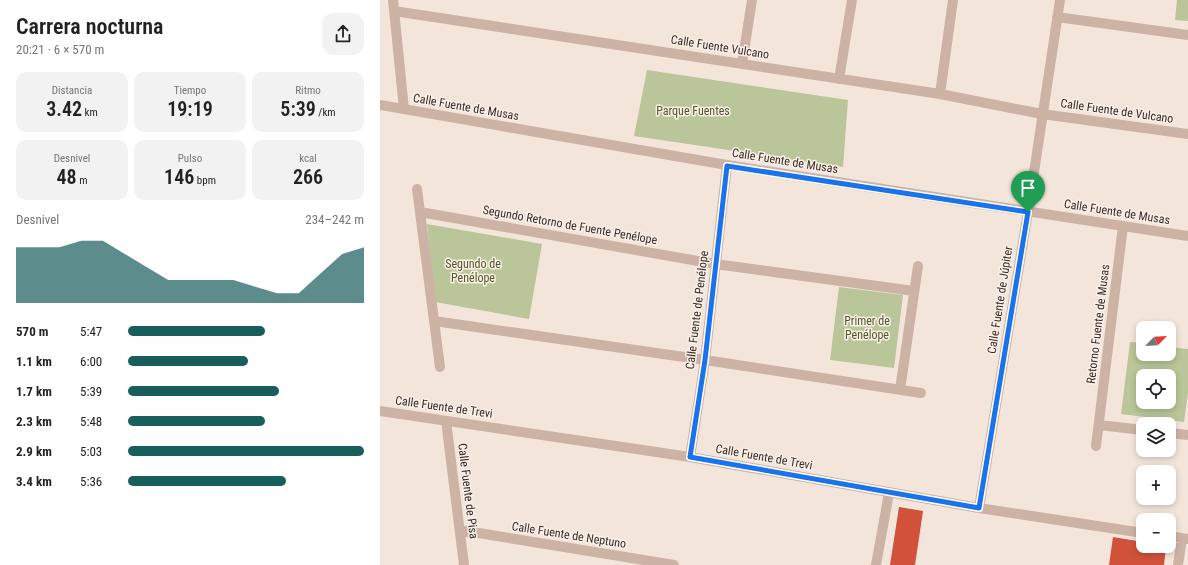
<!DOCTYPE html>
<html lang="es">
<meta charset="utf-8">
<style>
body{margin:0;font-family:"Roboto Condensed",sans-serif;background:#f2f2f2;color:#222;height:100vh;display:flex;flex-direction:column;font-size:15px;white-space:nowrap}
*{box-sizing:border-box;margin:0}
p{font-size:13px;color:#767676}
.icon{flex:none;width:22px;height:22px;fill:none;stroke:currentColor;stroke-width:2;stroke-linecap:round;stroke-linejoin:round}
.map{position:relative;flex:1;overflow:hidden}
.panel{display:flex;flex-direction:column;background:#fff;width:380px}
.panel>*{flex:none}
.needle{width:26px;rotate:66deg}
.tools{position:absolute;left:756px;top:321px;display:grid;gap:8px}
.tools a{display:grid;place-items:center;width:40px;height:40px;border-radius:8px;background:#fff;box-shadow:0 2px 6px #0003;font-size:20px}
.pin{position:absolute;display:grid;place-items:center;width:34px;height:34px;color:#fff;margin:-41px -17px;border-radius:50% 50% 50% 0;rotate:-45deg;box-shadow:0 0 4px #0007}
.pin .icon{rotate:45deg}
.round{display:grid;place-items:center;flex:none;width:42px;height:42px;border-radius:12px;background:#f2f2f2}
.headline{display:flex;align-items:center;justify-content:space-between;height:68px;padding:0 16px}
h1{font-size:22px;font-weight:600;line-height:30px}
.metrics{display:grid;grid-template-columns:repeat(3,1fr);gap:6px;height:68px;padding:4px 16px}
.metrics div{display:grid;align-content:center;border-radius:10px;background:#f2f2f2;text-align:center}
.metrics b{font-size:20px;font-weight:600}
.metrics small{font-size:11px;font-weight:400}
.metrics p{font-size:11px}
.chart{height:112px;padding:8px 16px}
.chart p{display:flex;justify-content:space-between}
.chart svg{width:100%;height:72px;margin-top:4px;fill:#185e5c;opacity:.7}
ul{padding:0 16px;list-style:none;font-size:13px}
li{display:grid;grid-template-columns:64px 48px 1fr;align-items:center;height:30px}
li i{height:10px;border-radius:5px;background:#185e5c}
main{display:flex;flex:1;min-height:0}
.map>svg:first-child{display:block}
.green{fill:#bac599;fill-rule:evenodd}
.building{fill:#d1513b}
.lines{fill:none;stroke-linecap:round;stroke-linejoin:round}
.minor{stroke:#cdb3a5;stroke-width:10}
.route-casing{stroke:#fff;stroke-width:8}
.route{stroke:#1a73e8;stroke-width:5}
.labels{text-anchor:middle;stroke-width:3;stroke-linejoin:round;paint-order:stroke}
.street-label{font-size:12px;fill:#382b27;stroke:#fbf0e7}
.park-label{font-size:12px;fill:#4c5928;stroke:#fbf0e7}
</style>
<main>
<section class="panel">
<div class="headline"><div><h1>Carrera nocturna</h1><p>20:21 · 6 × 570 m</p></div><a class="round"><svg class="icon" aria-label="share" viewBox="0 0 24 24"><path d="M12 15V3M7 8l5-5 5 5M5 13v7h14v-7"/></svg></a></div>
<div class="metrics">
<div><p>Distancia</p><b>3.42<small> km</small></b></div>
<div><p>Tiempo</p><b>19:19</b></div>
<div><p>Ritmo</p><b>5:39<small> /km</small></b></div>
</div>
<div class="metrics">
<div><p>Desnivel</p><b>48<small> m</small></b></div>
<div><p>Pulso</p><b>146<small> bpm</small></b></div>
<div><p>kcal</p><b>266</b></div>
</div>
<div class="chart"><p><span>Desnivel</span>234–242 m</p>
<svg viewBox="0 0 160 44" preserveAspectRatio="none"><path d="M0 44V10L10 10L20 10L30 6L40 6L50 14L60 22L70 30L80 30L90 30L100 30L110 34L120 38L130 38L140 26L150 14L160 10V44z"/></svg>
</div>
<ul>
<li><b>570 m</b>5:47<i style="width:58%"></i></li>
<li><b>1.1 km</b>6:00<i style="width:51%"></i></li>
<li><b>1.7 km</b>5:39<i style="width:64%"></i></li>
<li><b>2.3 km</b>5:48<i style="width:58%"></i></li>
<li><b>2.9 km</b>5:03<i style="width:100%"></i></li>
<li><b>3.4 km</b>5:36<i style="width:67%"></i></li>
</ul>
</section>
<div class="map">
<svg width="808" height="565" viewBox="0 0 808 565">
<rect width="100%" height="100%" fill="#f4e5da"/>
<path class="green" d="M797,0h11v21l-13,-1z
M267,70l201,30 -5,67 -209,-31z
M47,224l115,20 -13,75 -94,-17z
M459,287l64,8 -9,73 -64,-8z
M750,342l13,1v11h26v-7l19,2v44l-4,29 -63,-8zM763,376h26v26h-26z"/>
<path class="building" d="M519,507l24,4 -8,54h-25z
M733,537l30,5v4h23l-2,19h-55z"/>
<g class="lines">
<path class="minor" d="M13,0l11,109
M14,11l546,83 102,20 146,20
M677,17l131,18
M362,64l10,-64
M459,79l13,-79
M560,94l13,-94
M0,105l347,60 461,71
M37,189l23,178
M40,212l295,52 199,27
M54,321l271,39 216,33
M520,390l18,-124
M0,411l310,46 289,51 164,25
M66,421l18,144
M719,425l44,5
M789,433l19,2
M716,446l27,-220
M310,457l15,-97 22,-195
M599,508l49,-296 32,-212
M80,530l214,35
M789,536l18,3
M496,565l13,-72
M798,565l4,-27"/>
</g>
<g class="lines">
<defs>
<path id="route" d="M347,166l301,46 -49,296 -289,-51 15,-97z"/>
</defs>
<use href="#route" class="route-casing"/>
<use href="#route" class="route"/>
</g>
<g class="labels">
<g class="street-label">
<text transform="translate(340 47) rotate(9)" y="4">Calle Fuente Vulcano</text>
<text transform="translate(86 107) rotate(10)" y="4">Calle Fuente de Musas</text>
<text transform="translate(737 111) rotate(8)" y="4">Calle Fuente de Vulcano</text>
<text transform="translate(405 161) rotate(9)" y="4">Calle Fuente de Musas</text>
<text transform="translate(737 212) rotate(9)" y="4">Calle Fuente de Musas</text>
<text transform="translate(190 225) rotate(10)" y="4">Segundo Retorno de Fuente Penélope</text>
<text transform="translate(620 300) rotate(-81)" y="4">Calle Fuente de Júpiter</text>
<text transform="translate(317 310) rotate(-83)" y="4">Calle Fuente de Penélope</text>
<text transform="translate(718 324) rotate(-83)" y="4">Retorno Fuente de Musas</text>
<text transform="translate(64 407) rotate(8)" y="4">Calle Fuente de Trevi</text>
<text transform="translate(384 457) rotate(10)" y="4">Calle Fuente de Trevi</text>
<text transform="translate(88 491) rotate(83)" y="4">Calle Fuente de Pisa</text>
<text transform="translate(189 535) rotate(9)" y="4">Calle Fuente de Neptuno</text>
</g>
<g class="park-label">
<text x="313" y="115">Parque Fuentes</text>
<text x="93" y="268">Segundo de<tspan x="93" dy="14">Penélope</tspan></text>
<text x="487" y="325">Primer de<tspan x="487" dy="14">Penélope</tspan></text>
</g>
</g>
</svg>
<div class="tools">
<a><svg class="needle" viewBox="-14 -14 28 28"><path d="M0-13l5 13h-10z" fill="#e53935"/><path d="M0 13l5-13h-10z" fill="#767676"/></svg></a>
<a><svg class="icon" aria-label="locate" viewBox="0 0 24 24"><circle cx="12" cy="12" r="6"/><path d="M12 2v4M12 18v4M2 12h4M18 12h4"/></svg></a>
<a><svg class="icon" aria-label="layers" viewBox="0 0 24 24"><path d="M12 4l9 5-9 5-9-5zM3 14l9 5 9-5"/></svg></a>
<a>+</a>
<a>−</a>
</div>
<div class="pin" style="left:648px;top:212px;background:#1e9e55"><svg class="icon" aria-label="arrive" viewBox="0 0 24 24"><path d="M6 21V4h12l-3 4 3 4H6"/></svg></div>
</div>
</main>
